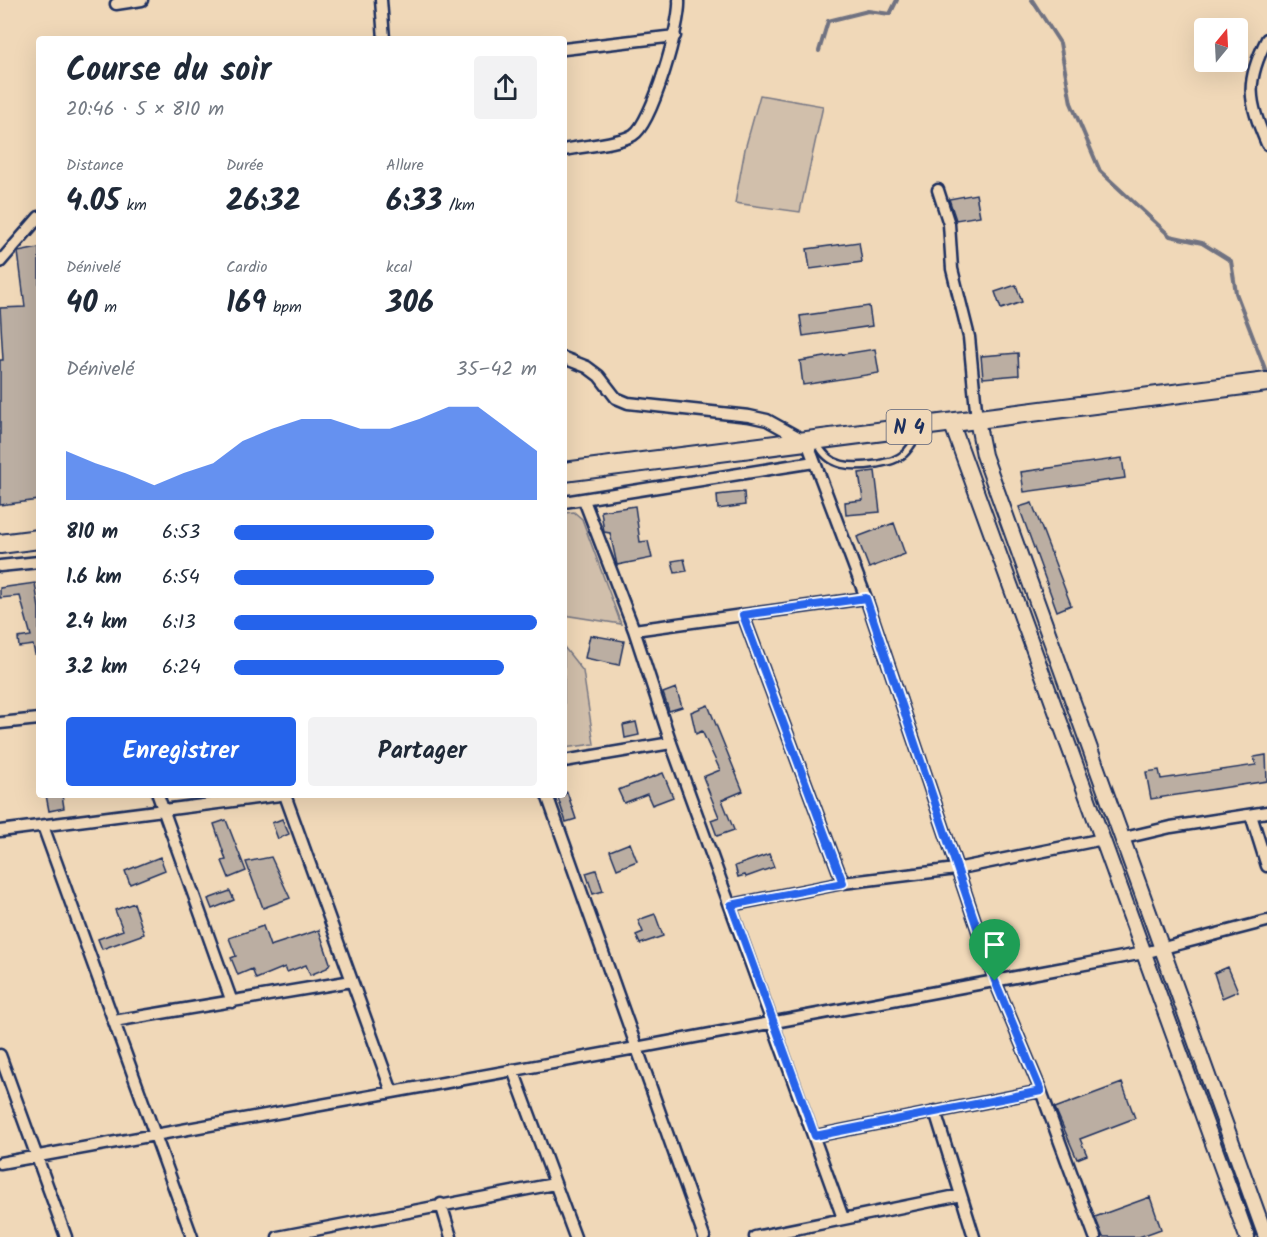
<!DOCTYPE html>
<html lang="fr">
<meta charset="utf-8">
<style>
body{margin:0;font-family:Kalam,sans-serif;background:#f2f2f3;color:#1f2937;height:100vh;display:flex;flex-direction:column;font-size:22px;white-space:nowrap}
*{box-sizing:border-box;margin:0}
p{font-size:20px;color:#747a83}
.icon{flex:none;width:33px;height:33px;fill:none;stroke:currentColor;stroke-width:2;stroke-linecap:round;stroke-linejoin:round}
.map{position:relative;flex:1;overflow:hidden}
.panel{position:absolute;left:36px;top:36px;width:531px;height:762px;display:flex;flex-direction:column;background:#fff;border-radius:6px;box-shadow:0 6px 24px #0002}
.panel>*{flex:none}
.needle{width:39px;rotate:18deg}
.fabs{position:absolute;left:1194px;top:18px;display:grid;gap:12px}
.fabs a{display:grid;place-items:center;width:54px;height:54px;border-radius:6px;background:#fff;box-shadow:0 6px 24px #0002;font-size:30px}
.pin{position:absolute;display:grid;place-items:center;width:51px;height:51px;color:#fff;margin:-62px -26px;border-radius:50% 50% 50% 0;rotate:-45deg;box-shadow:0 0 6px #0007}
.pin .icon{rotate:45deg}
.round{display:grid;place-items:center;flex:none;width:63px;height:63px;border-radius:6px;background:#f2f2f3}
.headline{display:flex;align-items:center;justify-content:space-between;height:102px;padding:0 30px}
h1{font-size:33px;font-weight:800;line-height:45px}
.stats{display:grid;grid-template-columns:repeat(3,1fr);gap:9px;height:102px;padding:6px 30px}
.stats div{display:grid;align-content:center}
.stats b{font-size:30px;font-weight:800}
.stats small{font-size:16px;font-weight:400}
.stats p{font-size:16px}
.chart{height:168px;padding:12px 30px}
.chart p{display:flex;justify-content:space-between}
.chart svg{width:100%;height:108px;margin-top:6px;fill:#2563eb;opacity:.7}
.primary-button{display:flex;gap:12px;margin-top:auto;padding:12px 30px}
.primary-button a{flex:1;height:69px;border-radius:6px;background:#2563eb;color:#fff;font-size:24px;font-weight:800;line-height:69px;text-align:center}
.primary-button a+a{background:#f2f2f3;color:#1f2937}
ul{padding:0 30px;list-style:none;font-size:20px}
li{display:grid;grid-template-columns:96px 72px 1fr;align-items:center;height:45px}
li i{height:15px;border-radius:8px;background:#2563eb}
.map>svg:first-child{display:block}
.green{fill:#d1bfab;stroke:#767784;stroke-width:1.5}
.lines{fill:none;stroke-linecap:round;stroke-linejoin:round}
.stream{stroke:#6f7281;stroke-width:4}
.building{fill:#bbaea2;stroke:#1b2f5e;stroke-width:1.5}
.service-casing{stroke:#1b2f5e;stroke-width:10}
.minor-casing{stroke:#1b2f5e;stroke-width:15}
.tertiary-casing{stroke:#1b2f5e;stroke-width:18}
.trunk-casing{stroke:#1b2f5e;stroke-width:22}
.service{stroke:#f0d8b8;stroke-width:5}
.minor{stroke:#f0d8b8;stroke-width:10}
.tertiary{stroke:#f0d8b8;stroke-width:14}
.trunk{stroke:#f0d8b8;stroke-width:18}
.route-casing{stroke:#fff;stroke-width:12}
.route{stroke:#2563eb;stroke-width:8}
.labels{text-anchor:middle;stroke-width:4.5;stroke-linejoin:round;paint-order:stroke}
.shield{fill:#f0d8b8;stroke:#5b6279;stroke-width:1.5}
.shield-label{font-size:20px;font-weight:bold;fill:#1b2f5e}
</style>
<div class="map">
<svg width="1267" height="1237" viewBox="0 0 1267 1237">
<rect width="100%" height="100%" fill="#f0d8b8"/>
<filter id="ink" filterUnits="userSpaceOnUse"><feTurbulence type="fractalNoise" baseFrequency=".0167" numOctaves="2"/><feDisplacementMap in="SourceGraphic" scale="12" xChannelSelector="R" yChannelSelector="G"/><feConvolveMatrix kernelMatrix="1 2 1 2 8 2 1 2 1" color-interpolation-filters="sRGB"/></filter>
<g filter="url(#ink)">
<path class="green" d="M760,95l63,11 -23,106 -65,-9 10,-54z
M574,512l8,7 39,105 -57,-9v-102z
M564,647l19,24 11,73 -30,4z"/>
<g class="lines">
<path class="stream" d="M1032,0l28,43 11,60 29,68 70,65 32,7 29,18 5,32 31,81
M819,51l9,-30 40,-10 22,3 7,-14"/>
</g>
<path class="building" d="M976,194l4,22 -24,4 -7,-21z
M859,242l3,20 -52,7 -3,-20z
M39,248v252l-39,5v-145h3l-3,-52 25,-1 -7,-55z
M1016,285l6,17 -21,7 -6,-17z
M869,306l3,20 -69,10 -3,-20z
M875,349l4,24 -76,12 -3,-24z
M1018,353l1,22 -36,3 -2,-22z
M1122,458l3,20 -101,14 -3,-20z
M875,471l5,41 -34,3 -1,-13 18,-2 -4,-27z
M744,492l1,13 -27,4 -1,-14z
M1032,503l39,102 -14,6 -38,-104z
M635,506l5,36 8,-1 4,17 -35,7 -7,-32 -6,-1 -3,-21z
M894,523l11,31 -36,14 -12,-31z
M684,559l3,12 -12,2 -3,-12z
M35,583l4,26v44l-4,1 -2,-9 -14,2 -1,-9 13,-2 -11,-40 -20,2v-10z
M590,635l34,6 -5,24 -34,-7z
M676,688l6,19 -13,4 -6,-18z
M708,705l35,86 -21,9 12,30 -17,6 -6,-16 8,-3 -16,-40 17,-7 -18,-39 -6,3 -5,-22z
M636,722l3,13 -14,3 -2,-13z
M1266,755l1,26 -116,18 -5,-27 13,-2 2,9 95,-14 -2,-8z
M663,773l10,24 -21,8 -5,-11 -23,9 -6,-13z
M567,792l9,27 -10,3 -9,-27h7z
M46,795h16l2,13 -15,3z
M282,819l7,15 -11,5 -6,-16z
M226,820l20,51 -17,7 -7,-17 4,-1 -12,-36z
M630,843l7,18 -20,8 -7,-18z
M769,854l5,13 -28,10 -1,-2 -7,2 -3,-11z
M160,857l5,13 -35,14 -5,-13z
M271,857l19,41 -27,10 -17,-46z
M596,870l7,21 -10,3 -7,-21z
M230,891l4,9 -22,9 -4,-10z
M134,903l10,31 -42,15 -4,-10 25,-9 -8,-20z
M655,914l8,22 -23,8 -4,-9 7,-3 -5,-12z
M263,926l7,20 49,-16 11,33 -3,5 -17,7 -4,-10 -19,7 -2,-5 -29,12 -4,-10 -14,6 -7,-17 5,-2 -7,-18z
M1228,967l10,24 -16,7 -8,-25z
M1122,1083l13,35 -55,21 7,16 -10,4 -22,-51z
M1150,1197l11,32 -22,8h-36l-8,-20z"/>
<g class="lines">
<defs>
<path id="service" d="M817,442c11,26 35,26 60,22 10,-2 19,-3 27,-10 7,-6 11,-15 16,-23"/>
<path id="minor" d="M381,0l3,39
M116,4l26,-4
M1267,39c-22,43 -19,61 0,105
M564,49l111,-13
M564,150c18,-4 54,-6 69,-15 19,-11 48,-112 46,-135
M938,190l11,34 3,45 17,68 8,83
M0,262l39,-45
M564,358l23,9 12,9 17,22 12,5 121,13 18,4 40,22 59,156 129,383 46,110 54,146
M584,500l50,130 37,113 172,475
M564,502l250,-40
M0,566l39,-4
M743,615l100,268
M634,630l232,-32
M0,723l39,-4
M564,761l107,-18
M158,795l74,207
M285,795l107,297
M547,795l157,442
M1251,815l16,51
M43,826l149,411
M0,831l280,-36
M1124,838l47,-11 96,-15
M731,905l112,-22 113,-14 147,-30
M114,1021l238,-40
M0,1055l66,182
M513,1070l62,167
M935,1111l39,126
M815,1136l226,-45
M0,1163l636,-115 508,-95 123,-32
M441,1204l10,33
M278,1237l276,-53
M755,1237l206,-42"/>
<path id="tertiary" d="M977,420l7,35 282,782
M951,422l296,815"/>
<path id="trunk" d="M564,472l703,-90
M0,544l39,-5"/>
</defs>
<use href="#service" class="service-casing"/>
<use href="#minor" class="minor-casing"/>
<use href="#tertiary" class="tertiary-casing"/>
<use href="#trunk" class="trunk-casing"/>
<use href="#service" class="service"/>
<use href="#minor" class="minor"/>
<use href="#tertiary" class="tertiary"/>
<use href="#trunk" class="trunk"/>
</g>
</g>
<g class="lines" filter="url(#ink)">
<defs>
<path id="route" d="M866,598l129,383 46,110 -226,45 -84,-231 112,-22 -100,-268z"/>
</defs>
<use href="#route" class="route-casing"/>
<use href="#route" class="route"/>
</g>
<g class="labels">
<rect class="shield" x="886.5" y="410" width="45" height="34" rx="4.5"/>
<g class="shield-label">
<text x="909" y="434">N 4</text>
</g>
</g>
</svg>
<div class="fabs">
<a><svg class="needle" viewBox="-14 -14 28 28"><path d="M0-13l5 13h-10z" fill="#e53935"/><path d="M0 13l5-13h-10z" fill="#747a83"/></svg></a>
</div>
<div class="pin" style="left:995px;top:981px;background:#1e9e55"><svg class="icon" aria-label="arrive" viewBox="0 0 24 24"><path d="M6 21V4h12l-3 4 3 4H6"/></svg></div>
<section class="panel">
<div class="headline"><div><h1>Course du soir</h1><p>20:46 · 5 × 810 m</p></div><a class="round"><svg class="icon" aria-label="share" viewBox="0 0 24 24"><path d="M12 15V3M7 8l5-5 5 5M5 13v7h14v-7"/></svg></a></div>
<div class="stats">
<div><p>Distance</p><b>4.05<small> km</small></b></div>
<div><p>Durée</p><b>26:32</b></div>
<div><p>Allure</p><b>6:33<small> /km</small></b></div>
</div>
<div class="stats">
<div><p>Dénivelé</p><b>40<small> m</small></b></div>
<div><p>Cardio</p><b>169<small> bpm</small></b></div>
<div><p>kcal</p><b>306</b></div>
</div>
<div class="chart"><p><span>Dénivelé</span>35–42 m</p>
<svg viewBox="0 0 160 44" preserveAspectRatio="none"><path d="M0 44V24L10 29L20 33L30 38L40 33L50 29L60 20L70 15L80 11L90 11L100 15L110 15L120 11L130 6L140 6L150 15L160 24V44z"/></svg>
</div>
<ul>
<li><b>810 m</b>6:53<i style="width:66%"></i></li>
<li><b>1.6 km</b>6:54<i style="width:66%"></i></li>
<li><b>2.4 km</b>6:13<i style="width:100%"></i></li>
<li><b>3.2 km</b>6:24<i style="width:89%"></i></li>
</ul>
<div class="primary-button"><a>Enregistrer</a><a>Partager</a></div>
</section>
</div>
